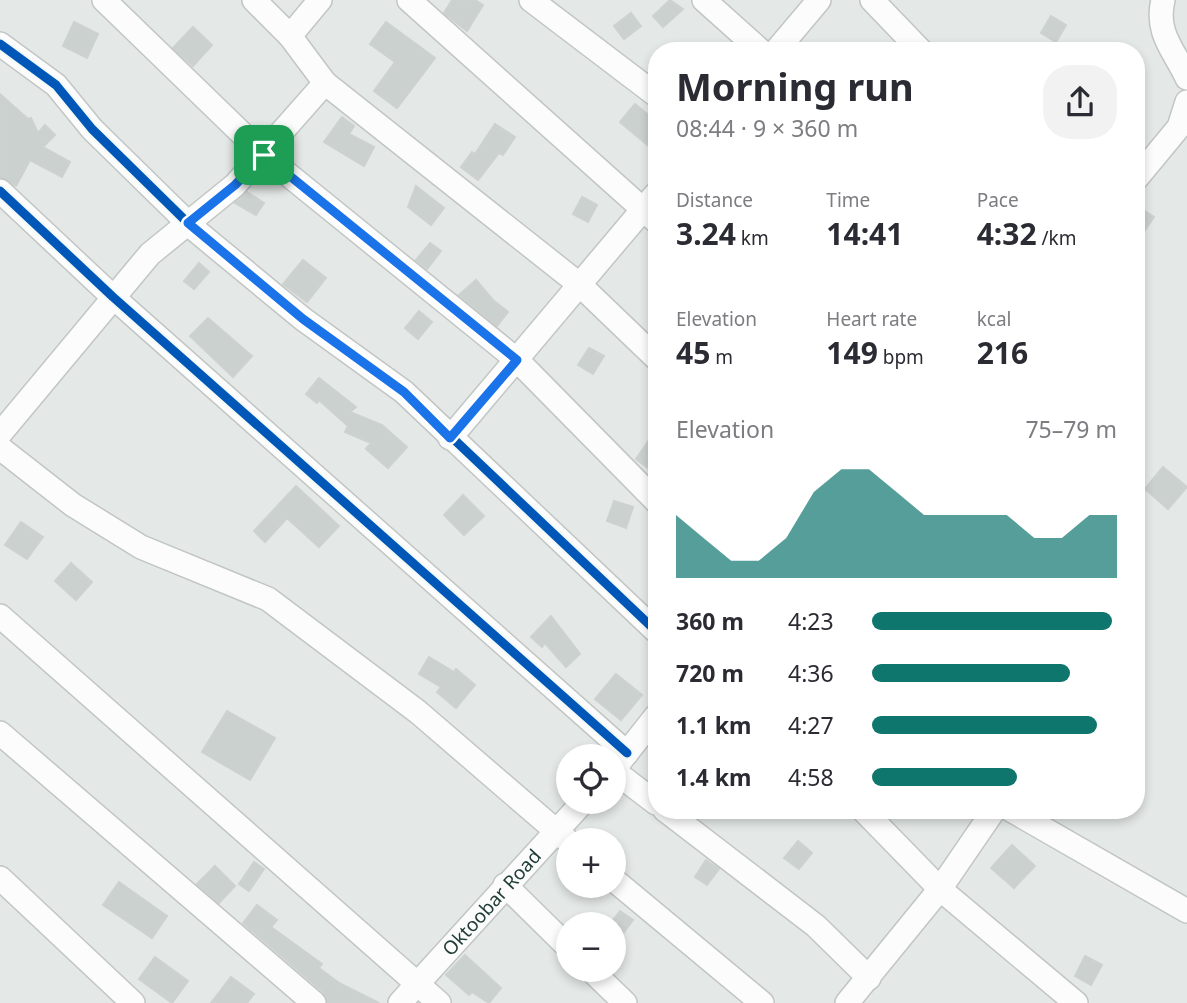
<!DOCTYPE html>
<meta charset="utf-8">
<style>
body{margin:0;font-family:"Noto Sans",sans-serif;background:#f2f2f3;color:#2b2b33;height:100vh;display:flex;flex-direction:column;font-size:26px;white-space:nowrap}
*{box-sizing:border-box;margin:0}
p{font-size:23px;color:#7c7c81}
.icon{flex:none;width:38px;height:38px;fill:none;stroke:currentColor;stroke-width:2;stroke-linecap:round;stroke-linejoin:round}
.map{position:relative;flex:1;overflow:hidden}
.sheet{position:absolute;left:648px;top:42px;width:497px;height:777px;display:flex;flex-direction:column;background:#fff;border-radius:28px;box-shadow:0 4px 10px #0003}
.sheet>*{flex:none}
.fabs{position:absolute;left:556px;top:744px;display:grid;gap:14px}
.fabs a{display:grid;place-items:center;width:70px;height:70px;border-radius:50%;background:#fff;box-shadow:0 4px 10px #0003;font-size:35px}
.pin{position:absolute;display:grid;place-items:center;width:60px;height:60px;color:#fff;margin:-30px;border-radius:14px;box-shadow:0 4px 10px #0006}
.round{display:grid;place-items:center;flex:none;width:74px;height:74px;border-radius:28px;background:#f2f2f3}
.summary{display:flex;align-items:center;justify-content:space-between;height:119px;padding:0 28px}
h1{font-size:38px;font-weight:700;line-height:52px}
.metrics{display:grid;grid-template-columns:repeat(3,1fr);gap:10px;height:119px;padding:7px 28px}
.metrics div{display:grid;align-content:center}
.metrics b{font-size:30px;font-weight:700}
.metrics small{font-size:19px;font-weight:400}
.metrics p{font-size:19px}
.chart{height:196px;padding:14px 28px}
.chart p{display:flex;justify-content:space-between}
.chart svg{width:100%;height:126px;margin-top:7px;fill:#0f766e;opacity:.7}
ul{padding:0 28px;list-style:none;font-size:23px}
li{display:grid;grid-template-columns:112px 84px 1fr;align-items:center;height:52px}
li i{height:18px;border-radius:9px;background:#0f766e}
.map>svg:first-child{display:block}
.building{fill:#cbd1cf;stroke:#cdd2d0;stroke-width:2}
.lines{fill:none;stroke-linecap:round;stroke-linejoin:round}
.minor-casing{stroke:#c1c6c4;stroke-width:26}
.minor{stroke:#fbfcfb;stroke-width:23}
.cycleway-casing{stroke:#f2f9f6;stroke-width:13}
.cycleway{stroke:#0057b8;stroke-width:9}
.route-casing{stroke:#fff;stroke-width:14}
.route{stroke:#1a73e8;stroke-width:9}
.labels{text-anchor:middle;stroke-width:5;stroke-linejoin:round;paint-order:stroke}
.street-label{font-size:19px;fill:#213d38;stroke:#f2f9f6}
</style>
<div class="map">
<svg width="1187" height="1003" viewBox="0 0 1187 1003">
<rect width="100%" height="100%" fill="#e4e9e7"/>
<path class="building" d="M452,0h23l8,5 -16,26 -23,-18z
M670,0l13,9 -20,18 -10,-11z
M631,13l10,13 -17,13 -10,-13z
M1051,16l15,9 -10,17 -15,-9z
M74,22l24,12 -11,24 -24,-12z
M386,22l49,36 -38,50 -23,-17 21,-29 -25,-18z
M193,27l19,18 -19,21 -20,-18z
M0,94l28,25 3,-1 7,15 7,-8 10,10 -12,12 27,15 -8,15 -32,-17 -14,26 -16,-9z
M635,104l21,17v31l-36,-30z
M342,117l12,9 -5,8 25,13 -10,19 -40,-24z
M495,124l20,13 -12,18 -4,-2 -21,27 -17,-13 11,-15 3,2z
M416,186l28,22 -13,17 -23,-18z
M247,192l17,11 -8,12 -21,-12z
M582,197l15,8 -9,17 -15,-8z
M1136,205l18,12 -18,26z
M430,243l11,8 -14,18 -11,-9z
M303,260l23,18 -19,24 -24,-18z
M199,263l10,9 -15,17 -10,-8z
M476,280l17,20 15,12 -11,14 -38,-31z
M419,311l13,11 -14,17 -13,-11z
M208,318l44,38 -19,21 -43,-41z
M589,348l15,8 -11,18 -15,-9z
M319,378l37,29 -6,5 32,13 25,22 -19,21 -22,-19 5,-6 -26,-11 3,-6 -29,-26 -2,3 -11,-9z
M656,430v27l-8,11 -12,-9z
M1163,467l24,20 -19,22 -23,-20z
M296,486l43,40 -20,21 -32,-29 -22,24 -11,-11z
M463,495l21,21 -20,19 -20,-20z
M614,501l19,6 -7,21 -19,-7z
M21,522l22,15 -16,22 -22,-14z
M71,563l21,19 -16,18 -21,-19z
M551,616l29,38 -14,13 -21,-24 -3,4 -11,-10z
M429,657l25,15 2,-3 19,16 -19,23 -19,-16 4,-5 -22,-13z
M616,674l26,21 -21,25 -26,-21z
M227,711l48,27 -25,42 -48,-28z
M798,841l14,12 -13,16 -15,-11z
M1012,845l23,21 -21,22 -23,-20z
M706,860l13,9 -12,16 -12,-8z
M254,862l10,7 -15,22 -10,-7z
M215,866l20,20 -16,17 -22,-19z
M119,882l48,34 -15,22 -49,-33z
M257,905l20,15 -6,7 51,37 -3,4 20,15 40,20 -51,-1 -5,-10 -80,-69z
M620,911l13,9 -11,15 -8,-6v-5h-4z
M465,955l36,33 -12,15 -17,-11 -3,3 -23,-20z
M1085,956l17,9 -11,20 -16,-9z
M155,957l33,24 -16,22 -33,-24z
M231,977l23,17 -7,9h-36z"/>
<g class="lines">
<defs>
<g id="minor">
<path d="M104,0l160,155 253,205 139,141"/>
<path d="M254,0l36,36 30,-36"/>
<path d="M409,0l247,221"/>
<path d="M531,0l125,95"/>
<path d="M704,0l57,51"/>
<path d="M872,0l49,51"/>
<path d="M1163,0c-8,33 11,50 24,78"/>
<path d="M0,44l56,41 36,44 102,100 109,90 101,73 252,239"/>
<path d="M776,51l43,-51"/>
<path d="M325,83l255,202 76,73"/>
<path d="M1136,179l43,-52 8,-25"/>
<path d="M0,191l113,106 514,456"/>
<path d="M0,434l150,-180 85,-69 90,-102 -35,-47"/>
<path d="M450,438l206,-244"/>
<path d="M0,448l73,57 68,42 127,52 150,113 151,130"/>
<path d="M0,616l439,387"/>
<path d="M0,733l314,270"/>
<path d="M614,769l42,-53"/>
<path d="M614,771l42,32"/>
<path d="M665,810l151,116 53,52"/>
<path d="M863,810l77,79 136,114"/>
<path d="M1011,810l176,101"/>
<path d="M0,878l133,125"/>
<path d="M614,880l148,123"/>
<path d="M505,885l64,63"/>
<path d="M591,970l34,33"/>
<path id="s1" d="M400,1003l183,-201"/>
<path d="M847,1003l93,-114 54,-79"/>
</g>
</defs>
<use href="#minor" class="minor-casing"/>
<use href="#minor" class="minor"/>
<defs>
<path id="cycleway" d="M0,44l56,41 36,44 102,100 109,90 101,73 252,239
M0,191l113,106 514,456"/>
</defs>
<use href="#cycleway" class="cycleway-casing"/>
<use href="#cycleway" class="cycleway"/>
</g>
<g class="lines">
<defs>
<path id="route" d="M264,155l253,205 -67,78 -46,-46 -101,-73 -115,-96 47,-38z"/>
</defs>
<use href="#route" class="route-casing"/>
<use href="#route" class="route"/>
</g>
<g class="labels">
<g class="street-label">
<text dy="7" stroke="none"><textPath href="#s1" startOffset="136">Oktoobar Road</textPath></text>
</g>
</g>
</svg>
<div class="fabs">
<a><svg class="icon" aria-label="locate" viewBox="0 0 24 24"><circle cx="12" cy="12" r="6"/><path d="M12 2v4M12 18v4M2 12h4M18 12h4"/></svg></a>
<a>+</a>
<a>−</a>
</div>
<div class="pin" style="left:264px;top:155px;background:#1e9e55"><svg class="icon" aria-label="arrive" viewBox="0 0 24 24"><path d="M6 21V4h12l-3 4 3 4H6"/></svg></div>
<section class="sheet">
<div class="summary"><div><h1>Morning run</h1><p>08:44 · 9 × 360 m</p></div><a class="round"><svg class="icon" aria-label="share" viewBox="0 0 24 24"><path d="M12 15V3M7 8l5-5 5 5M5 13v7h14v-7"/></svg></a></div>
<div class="metrics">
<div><p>Distance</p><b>3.24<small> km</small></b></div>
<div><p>Time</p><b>14:41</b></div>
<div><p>Pace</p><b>4:32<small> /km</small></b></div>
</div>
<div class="metrics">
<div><p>Elevation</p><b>45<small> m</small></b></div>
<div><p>Heart rate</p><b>149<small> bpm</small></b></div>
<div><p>kcal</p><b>216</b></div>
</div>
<div class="chart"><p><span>Elevation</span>75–79 m</p>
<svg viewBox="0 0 160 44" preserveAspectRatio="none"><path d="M0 44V22L10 30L20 38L30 38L40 30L50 14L60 6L70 6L80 14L90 22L100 22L110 22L120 22L130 30L140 30L150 22L160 22V44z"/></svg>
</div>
<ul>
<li><b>360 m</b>4:23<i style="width:98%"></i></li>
<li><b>720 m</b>4:36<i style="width:81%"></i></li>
<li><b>1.1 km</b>4:27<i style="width:92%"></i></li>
<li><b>1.4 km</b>4:58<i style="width:59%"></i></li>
</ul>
</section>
</div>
